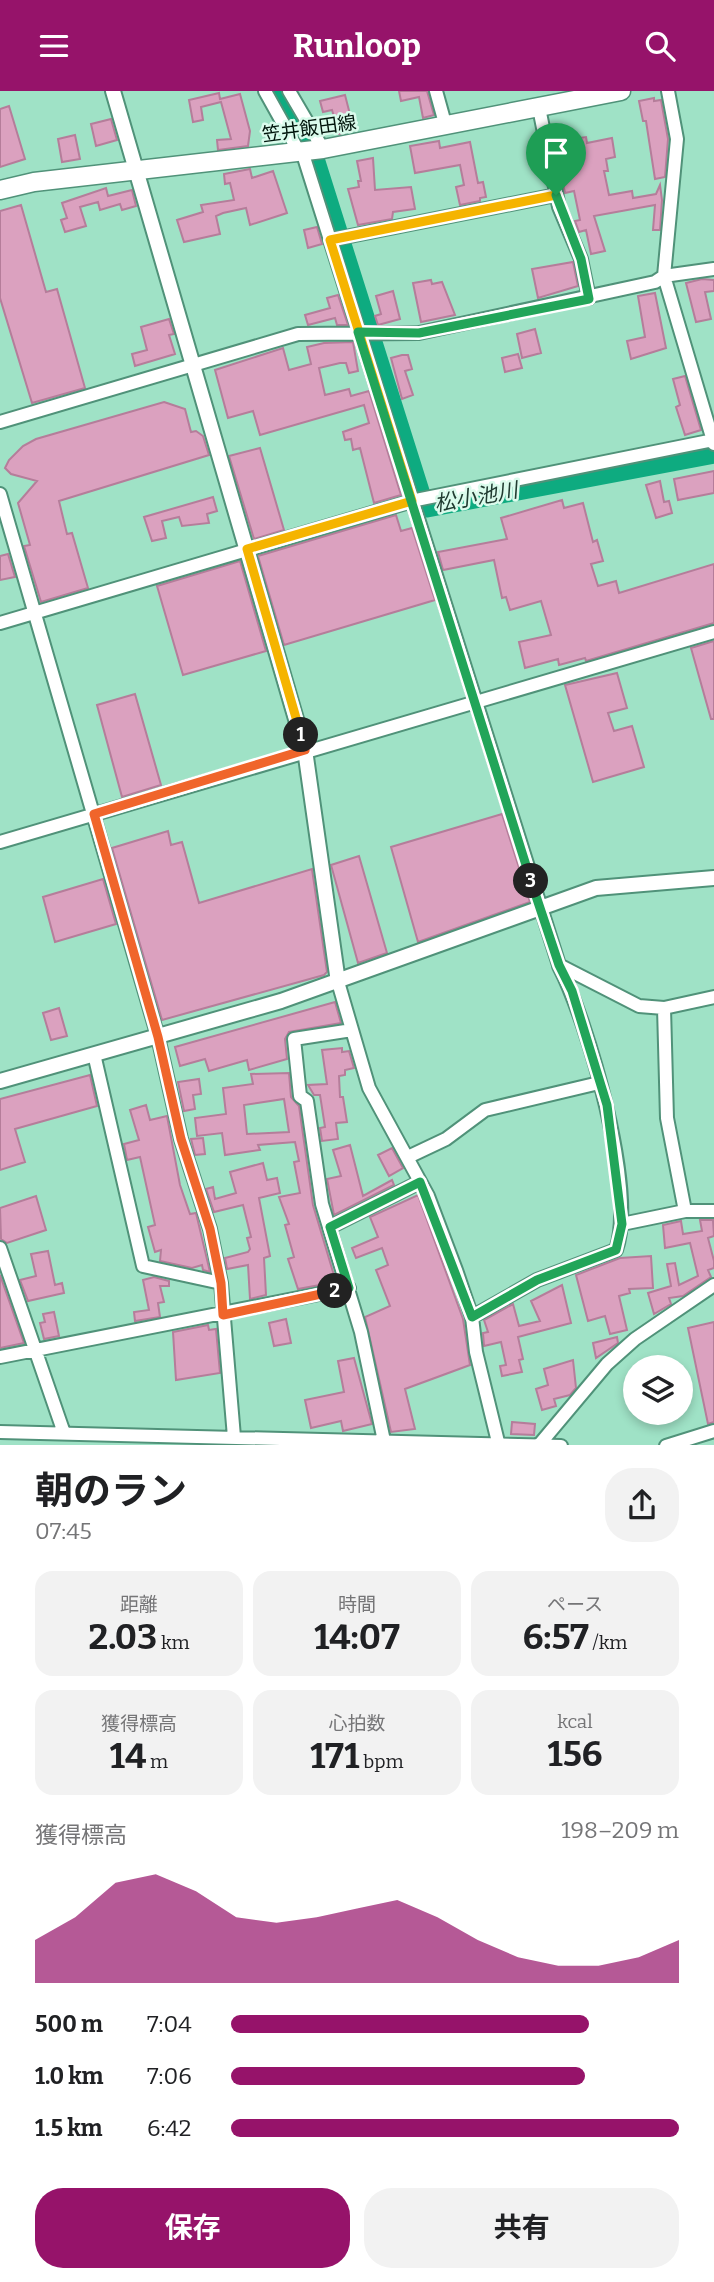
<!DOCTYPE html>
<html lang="ja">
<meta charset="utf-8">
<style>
body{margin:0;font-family:Bitter,"Noto Sans JP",serif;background:#f2f2f2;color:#202124;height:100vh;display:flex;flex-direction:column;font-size:26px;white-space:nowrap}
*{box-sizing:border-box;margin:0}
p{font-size:23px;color:#757577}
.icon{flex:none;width:38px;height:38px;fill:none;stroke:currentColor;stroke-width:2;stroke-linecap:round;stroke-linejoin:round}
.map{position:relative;height:1354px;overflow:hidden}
.sheet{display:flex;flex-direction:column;background:#fff;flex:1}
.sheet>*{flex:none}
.controls{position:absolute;left:623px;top:1264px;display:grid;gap:14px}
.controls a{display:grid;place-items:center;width:70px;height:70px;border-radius:50%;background:#fff;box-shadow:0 4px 10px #0003;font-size:35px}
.pin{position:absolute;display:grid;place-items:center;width:60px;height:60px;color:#fff;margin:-72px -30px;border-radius:50% 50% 50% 0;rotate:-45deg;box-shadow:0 0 7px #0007}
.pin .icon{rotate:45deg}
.km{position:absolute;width:35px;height:35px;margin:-18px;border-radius:50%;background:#222;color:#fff;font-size:19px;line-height:35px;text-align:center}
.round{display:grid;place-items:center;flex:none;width:74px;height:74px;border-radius:28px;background:#f2f2f2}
.summary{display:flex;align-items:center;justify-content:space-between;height:119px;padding:0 35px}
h1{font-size:38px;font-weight:700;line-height:52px}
.stats{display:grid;grid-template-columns:repeat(3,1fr);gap:10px;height:119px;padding:7px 35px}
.stats div{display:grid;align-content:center;border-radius:18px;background:#f2f2f2;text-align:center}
.stats b{font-size:35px;font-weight:700}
.stats small{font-size:19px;font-weight:400}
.stats p{font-size:19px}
.chart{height:196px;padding:14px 35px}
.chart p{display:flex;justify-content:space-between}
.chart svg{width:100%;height:126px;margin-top:7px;fill:#96136a;opacity:.7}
.button{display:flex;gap:14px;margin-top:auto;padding:14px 35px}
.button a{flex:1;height:80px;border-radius:28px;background:#96136a;color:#fff;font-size:28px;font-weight:700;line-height:80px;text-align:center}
.button a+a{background:#f2f2f2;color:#202124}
ul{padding:0 35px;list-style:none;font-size:23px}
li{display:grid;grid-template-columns:112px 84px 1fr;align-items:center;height:52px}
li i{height:18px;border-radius:9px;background:#96136a}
header{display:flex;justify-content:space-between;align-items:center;height:91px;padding:0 35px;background:#96136a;color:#fff;font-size:32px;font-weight:700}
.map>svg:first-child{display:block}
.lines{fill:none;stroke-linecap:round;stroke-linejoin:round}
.river{stroke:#0eab80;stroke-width:21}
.building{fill:#dba1bf;stroke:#b57d9a;stroke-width:2;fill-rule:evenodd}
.minor-casing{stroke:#509279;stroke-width:16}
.tertiary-casing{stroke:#509279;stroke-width:18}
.secondary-casing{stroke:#509279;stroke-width:21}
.minor{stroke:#fff;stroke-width:12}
.tertiary{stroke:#fff;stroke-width:14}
.secondary{stroke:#fff;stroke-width:18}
.split-1-casing{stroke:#fff;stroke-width:14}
.split-2-casing{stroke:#fff;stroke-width:14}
.split-3-casing{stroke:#fff;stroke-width:14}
.split-4-casing{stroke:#fff;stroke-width:14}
.split-1{stroke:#f5b400;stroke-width:9}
.split-2{stroke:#f0652b;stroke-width:9}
.split-3{stroke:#22a559;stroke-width:9}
.split-4{stroke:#22a559;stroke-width:9}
.labels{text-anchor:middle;stroke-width:5;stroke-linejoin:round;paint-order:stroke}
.street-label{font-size:19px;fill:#00140b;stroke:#dafbec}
.water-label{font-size:21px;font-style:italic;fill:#203b31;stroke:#dafbec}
</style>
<header><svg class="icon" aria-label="menu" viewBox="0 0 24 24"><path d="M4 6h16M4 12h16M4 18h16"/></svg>Runloop<svg class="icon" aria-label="search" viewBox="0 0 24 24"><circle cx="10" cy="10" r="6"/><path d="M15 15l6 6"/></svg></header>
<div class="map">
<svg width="714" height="1355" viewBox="0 0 714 1355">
<rect width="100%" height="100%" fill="#9fe2c6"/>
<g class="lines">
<path class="river" d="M277,0l38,71 108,342 4,3 287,-54"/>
</g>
<path class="building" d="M399,0h28l7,24 -11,3 -4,-21 -18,4z
M219,2l1,6 20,-5 10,37 -2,15 -30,4 -1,-10 14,-1 -10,-37 -20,5 2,13 -10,2 -4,-22z
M345,4l9,35 -15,4 -7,-24 -9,2 -3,-11z
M654,7v3l7,-1 7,39 -3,38 -10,2 -9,-58h-3l-4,-20z
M9,15l16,53 -25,8v-58z
M111,28l6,21 -21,6 -5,-22z
M75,44l5,24 -18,3 -4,-23z
M586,46l1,6 25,-5 3,19 -9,2 2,12h-4l5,24 23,-4 1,7 23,-4 4,-9 2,15 -2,30h-7l2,-25 -61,11 11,35 -14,3 -5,-24 -7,2 -4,-11 5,-1 -6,-29 -9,2 -4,-19 15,-3 -5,-32z
M439,50l1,7 30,-6 8,41 5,-1 3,15 -6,1v3l-20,4 -4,-18 8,-2 -4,-20 -45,8 -5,-27z
M373,67l2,32 36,-3 4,22 -22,3 -1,7 -34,6 -10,-36 11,-2 -1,-6h3l-4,-20z
M250,78l2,9 21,-7 14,42 -37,12 -4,-17 -23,5 -7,3 4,18 -36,8 -7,-22 26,-8 -2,-7 33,-5 -4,-17 -5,1 -1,-10z
M106,97l2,8 24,-6 4,16 -14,4 -2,-6 -20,6 -2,-8 -18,5 6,19 -21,6 -4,-12 6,-2 -5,-15z
M21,114l25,87 11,-3 28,99 -53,15 -32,-105v-87z
M317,136l5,17 -14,4 -4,-18z
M573,171l5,24 -40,12 -6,-29z
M702,188l12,1v11l-9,1 6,27 -15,3 -10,-39z
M431,189l1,4 10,-2 13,33 -34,7 -8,-39z
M393,200l7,28 -22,6 -3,-9 6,-2 -5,-18z
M655,202l11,55 -35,11 -4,-18 18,-4 -7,-41z
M338,204l10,30h-11l-2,-7 -27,7 -3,-10 25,-7 -3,-10z
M169,228l5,15 -5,1 6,19 -40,12 -3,-12 15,-4 -6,-23z
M535,238l6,24 -19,5 -5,-24z
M353,251l5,29 -9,2 -3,-10h-6l-21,5 6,27 24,-6 2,7 18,-5 32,104 -27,8 -14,-55 -7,2 -2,-11 -6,1 -2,-8 26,-9 -5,-18 -104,30 -7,-24 -25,7 -13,-48 68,-22 6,22 22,-6 -4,-17 17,-4z
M518,263l4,14 -17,4 -3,-14z
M402,264h6l4,14 -7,2 8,24 -11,4 -11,-41z
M685,285l16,54 -16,5 -9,-28 4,-2 -7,-26z
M164,311l21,7 6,23 5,-1 7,5 6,19 -150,46 8,33 5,-1 16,55 -47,14 -17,-56 6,-1 -12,-42 19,-22 -26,-7 -6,-6 4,-8 14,-14 13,-7z
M260,357l24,82 -30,9 -25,-83z
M714,380v22l-36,7 -4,-21z
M660,390l4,21 5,-1 3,12 -16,5 -10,-33z
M213,406l4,14 -10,3 2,9 -27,3 -3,-9 -17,4 4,17 -14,3 -8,-24z
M562,409l2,8 19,-5 10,39 4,-2 6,21 -12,3 7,22 18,-5 3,12 95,-29v59l-128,38 -1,-3 -26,7 -1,-6 -33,9 -6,-26 32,-7 -10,-34 -31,9 -4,-13 -4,1 -8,-38 -51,10 -5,-18 69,-13 -6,-21z
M396,424l5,16 11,-3 23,72 -151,45 -26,-89z
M8,463l7,23 -15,3v-24z
M240,470l26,90 -83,24 -26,-89z
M714,550v78h-3l-20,-71z
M617,582l10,35 -19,5 6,18 18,-5 12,41 -51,15 -28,-97z
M135,603l26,91 -39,12 -25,-92z
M502,723l28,88 -112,40 -27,-95z
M168,740l3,14 11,-3 17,61 113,-34 15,103 -3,3 -162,45 -50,-172z
M359,765l28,97 -29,10 -27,-98z
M103,788l13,45 -61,18 -12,-45z
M335,911l6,21 -52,9 -4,7 2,20 -38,11 -2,-10 -38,11 -4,-12 -25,7 -5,-19z
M59,917l8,28 -16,4 -8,-27z
M342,957v4l7,-1 5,17 -9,2v5l-6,1 1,21h3l4,25 -11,1 2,16 -16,2 -2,-13 5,-1 -5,-32h-6l-6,-10 19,-1 -5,-34z
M289,982l2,24 8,9 14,99 23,77 -38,7 -10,-30 6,-2 -9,-32 4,-1 -10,-27 21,-4 -6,-31 5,-1 -4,-19 -37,3 2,5 -35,5 -3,-22 -25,3 -2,-18 31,-4 -3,-26 30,-4 -2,-10zM284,1008l5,33 -42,2 -3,-29z
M90,984l7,31 -82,23 10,33 -25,8v-71z
M199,988l2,15 -8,1 2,14 -11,2 -6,-29z
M146,1014l4,15 17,-4 13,69 10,29 6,-1 14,59 -7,-2 -1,-5 -10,3 -32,-7 1,-11 -6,2 -7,-25 7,-2 -15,-68 -13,3 -3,-16 15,-4 -9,-30z
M203,1047l2,16 -10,1 -4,-16z
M350,1054l13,51 29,-16 2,5 -60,30 -7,-36 14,-3 -8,-26z
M392,1057l11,20 -14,8 -11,-21z
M263,1072l4,17 10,-2 3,15 -21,5 11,58 -6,2 2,37 -16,4 -2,-34 -21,4 -2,-11 23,-6 2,-3 -3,-11 4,-1 -8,-32 -29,7 -8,-23 7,-2 2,12 21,-6 -6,-21z
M418,1104l45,124 7,46 -65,24 10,40 -24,3 -26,-115 25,-11 -14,-36 12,-5 -6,-17 -26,10 -4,-10 26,-11 -8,-20z
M36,1105l10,34 -39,13 -6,-4 -1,-31z
M700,1129h13l1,16 -6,2 6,23v7l-6,2 3,7 -28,19 -14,2 2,6 -17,10 -6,-21 23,-7 -4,-22 8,-1 4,22 19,-9 -8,-33 -25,5 -2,-23 18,-4 2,13 19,-3z
M48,1160l7,34 7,-2 2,10 -36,8 -8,-21 16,-4 -5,-22z
M651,1165l2,32 -24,1 1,4 -11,3 8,34 -17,4 -5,-18 -17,5 -12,-46 44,-17z
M0,1184l24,68 -24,5z
M154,1186l15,4v5h-9l4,16 -6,1 2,14 -25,4 -1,-9 15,-2 -6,-30z
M562,1194l9,38 -53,14 5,22 -4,1 3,12 -20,4 -2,-10 6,-1 -5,-23 -17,4 -1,-13 5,-1 -4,-12 29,-16 6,22 21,-5 -9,-20z
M54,1221l5,24 -15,3 -4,-16 5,-1 -2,-8z
M286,1228l5,24 -17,3 -5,-23z
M714,1231v100l-6,2 -20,-96z
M208,1234l1,5 7,-1 4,44 -44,7 -3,-48z
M617,1246l1,6 -22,15 -3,-15z
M354,1267l18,66 -29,7 -2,-10 -30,7 -6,-28 39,-8 -6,-31z
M573,1269l3,28 -6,7 -16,4 2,7 -14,4 -6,-21 12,-4 -4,-16z
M512,1331l23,2 -1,11 -23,-1z"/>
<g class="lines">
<defs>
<path id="minor" d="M265,0l34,61
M289,0l34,58
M436,0l10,36
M668,0l9,48 -13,137 50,168
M539,17l20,99 22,52 8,39
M302,60l257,814 80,41 25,2 50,-11
M330,149l226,-45
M0,331l298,-88 121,-1 236,-51 9,-6 50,-7
M0,403l158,543 23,102 29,90 11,54 13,154
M0,532l416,-123 298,-60
M0,751l714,-210
M338,891l31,106 59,108 28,74 16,47 4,35 23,94
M664,917l3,110 18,93
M352,939l-58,9 6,57 7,5 15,103 39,128 23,109
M94,963l49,212 78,17
M408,1066l38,-18 39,-29 114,-27
M622,1133l63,-13h29
M330,1136l90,-45
M0,1157l64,185
M472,1226l65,-37 79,-30c21,-59 -28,-228 -57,-284
M0,1266l349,-69
M0,1341l561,14
M539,1354l68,-81 28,-25 79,-54
M666,1355l48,-15"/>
<path id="tertiary" d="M113,0l192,659 33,232
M0,990l281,-80 315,-113 118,-10"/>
<path id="secondary" d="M0,99l34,-8 289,-33 298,-58"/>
</defs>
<use href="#minor" class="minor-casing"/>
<use href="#tertiary" class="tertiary-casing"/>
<use href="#secondary" class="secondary-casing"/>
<use href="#minor" class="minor"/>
<use href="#tertiary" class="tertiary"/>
<use href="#secondary" class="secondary"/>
</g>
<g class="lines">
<defs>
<path id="split-1" d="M301,644l-54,-186 165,-48 -82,-261 226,-45"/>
<path id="split-2" d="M301,644l4,15 -211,64 64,223 23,102 29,90 11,54 2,32 112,-24"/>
<path id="split-3" d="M335,1200l14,-3 -19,-61 90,-45 52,135 65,-37 79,-30 6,-26 -15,-119 -35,-114 -13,-26 -28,-84"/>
<path id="split-4" d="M531,790l-173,-549 61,1 170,-34 -8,-40 -25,-64"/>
</defs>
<use href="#split-1" class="split-1-casing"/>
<use href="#split-2" class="split-2-casing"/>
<use href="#split-3" class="split-3-casing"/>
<use href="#split-4" class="split-4-casing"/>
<use href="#split-1" class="split-1"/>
<use href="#split-2" class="split-2"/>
<use href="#split-3" class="split-3"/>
<use href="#split-4" class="split-4"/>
</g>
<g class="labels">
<g class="street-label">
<text transform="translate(309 37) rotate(-8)" y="7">笠井飯田線</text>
</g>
<g class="water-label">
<text transform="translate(476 406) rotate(-10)" y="7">松小池川</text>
</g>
</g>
</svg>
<div class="controls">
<a><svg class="icon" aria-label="layers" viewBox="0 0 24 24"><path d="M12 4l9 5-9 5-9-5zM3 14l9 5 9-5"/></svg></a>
</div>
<div class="pin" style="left:556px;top:104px;background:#1e9e55"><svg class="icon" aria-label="arrive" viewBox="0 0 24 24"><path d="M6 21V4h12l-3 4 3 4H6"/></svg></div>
<b class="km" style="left:301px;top:644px">1</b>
<b class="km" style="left:335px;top:1200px">2</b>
<b class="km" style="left:531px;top:790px">3</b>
</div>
<section class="sheet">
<div class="summary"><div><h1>朝のラン</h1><p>07:45</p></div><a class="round"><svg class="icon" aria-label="share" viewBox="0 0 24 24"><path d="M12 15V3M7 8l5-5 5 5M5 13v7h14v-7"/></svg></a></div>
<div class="stats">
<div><p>距離</p><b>2.03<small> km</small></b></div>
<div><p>時間</p><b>14:07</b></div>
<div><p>ペース</p><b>6:57<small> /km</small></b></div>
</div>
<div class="stats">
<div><p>獲得標高</p><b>14<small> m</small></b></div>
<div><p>心拍数</p><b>171<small> bpm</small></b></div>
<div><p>kcal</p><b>156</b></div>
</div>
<div class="chart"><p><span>獲得標高</span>198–209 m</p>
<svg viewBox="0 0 160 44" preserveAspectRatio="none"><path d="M0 44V29L10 21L20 9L30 6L40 12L50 21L60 23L70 21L80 18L90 15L100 21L110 29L120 35L130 38L140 38L150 35L160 29V44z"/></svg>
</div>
<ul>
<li><b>500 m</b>7:04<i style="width:80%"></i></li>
<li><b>1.0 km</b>7:06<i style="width:79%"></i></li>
<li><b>1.5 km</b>6:42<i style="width:100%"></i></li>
</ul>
<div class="button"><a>保存</a><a>共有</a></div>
</section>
